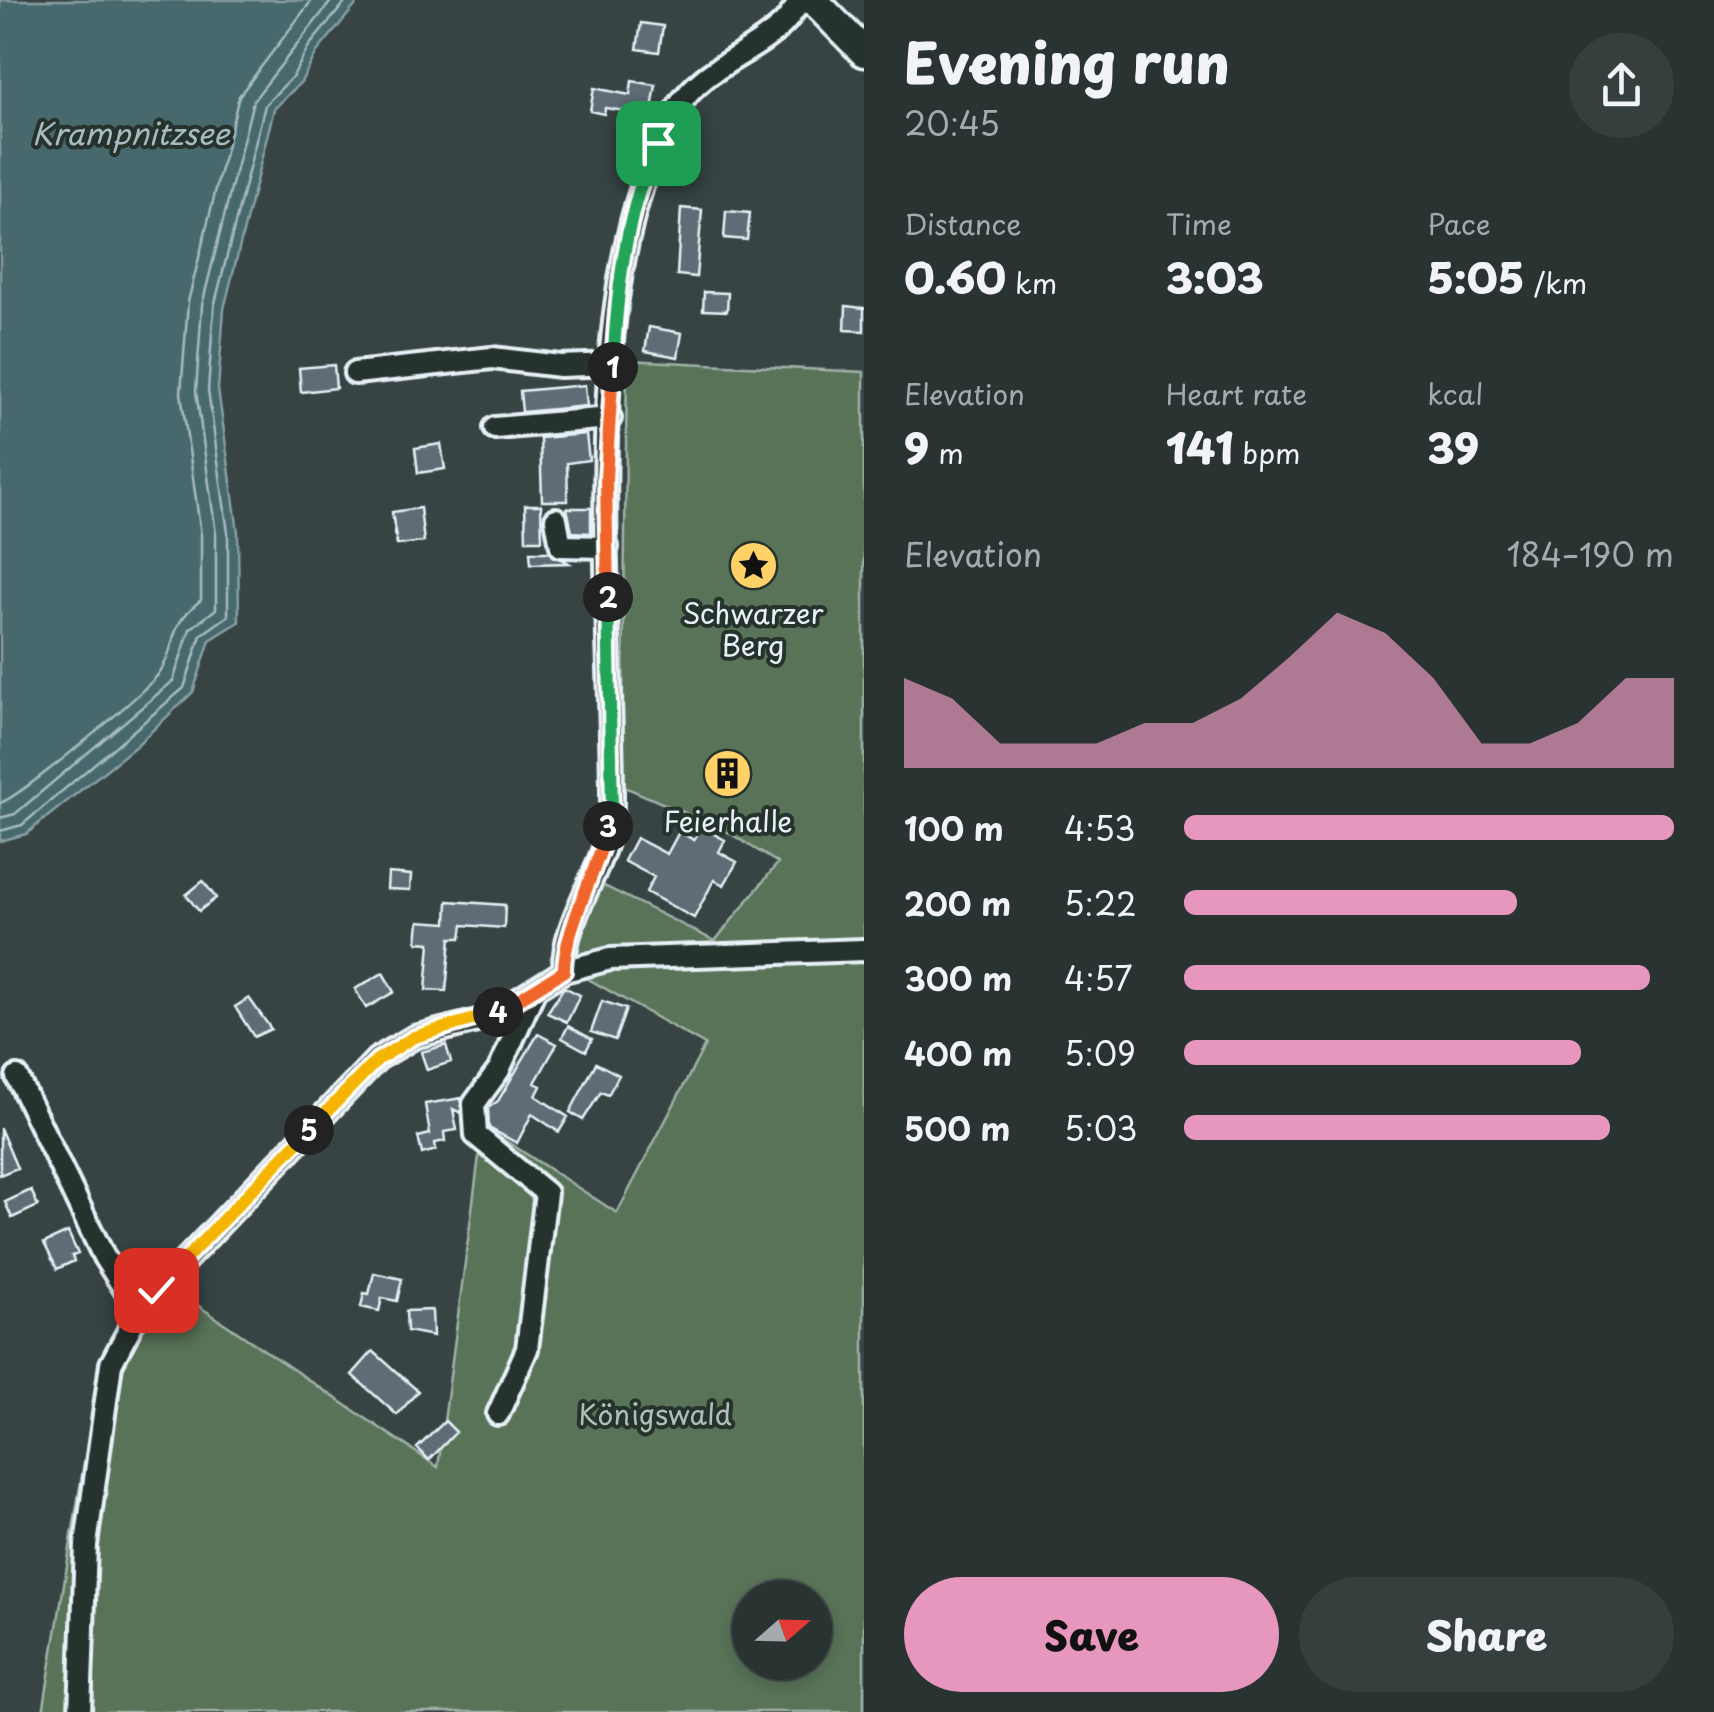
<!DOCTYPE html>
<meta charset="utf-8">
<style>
body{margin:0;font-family:"Playpen Sans",sans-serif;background:#353f3e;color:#f1f3f6;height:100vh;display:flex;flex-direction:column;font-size:38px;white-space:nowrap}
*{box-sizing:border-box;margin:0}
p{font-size:32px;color:#a5aaac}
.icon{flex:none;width:55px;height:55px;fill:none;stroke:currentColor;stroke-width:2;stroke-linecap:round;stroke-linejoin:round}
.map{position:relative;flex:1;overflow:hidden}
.sheet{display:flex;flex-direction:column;background:#293332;width:850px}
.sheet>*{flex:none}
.needle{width:65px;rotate:70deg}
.fabs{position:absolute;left:732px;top:1580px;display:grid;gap:20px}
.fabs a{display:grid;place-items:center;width:100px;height:100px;border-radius:50%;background:#293332;box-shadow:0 5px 15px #0003,0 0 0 2px #454e4d;font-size:50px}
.pin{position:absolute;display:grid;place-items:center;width:85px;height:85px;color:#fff;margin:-42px;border-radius:20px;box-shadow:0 5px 15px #0006}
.km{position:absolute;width:50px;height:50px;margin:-25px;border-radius:50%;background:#222;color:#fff;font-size:28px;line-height:50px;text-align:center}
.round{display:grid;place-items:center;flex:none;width:105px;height:105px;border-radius:52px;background:#353f3e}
.summary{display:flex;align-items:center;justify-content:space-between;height:170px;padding:0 40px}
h1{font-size:55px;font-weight:800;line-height:75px}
.figures{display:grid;grid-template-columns:repeat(3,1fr);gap:15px;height:170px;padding:10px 40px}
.figures div{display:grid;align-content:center}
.figures b{font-size:42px;font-weight:800}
.figures small{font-size:28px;font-weight:400}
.figures p{font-size:28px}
.chart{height:280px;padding:20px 40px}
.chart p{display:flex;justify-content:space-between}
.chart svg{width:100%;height:180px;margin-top:10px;fill:#e797bd;opacity:.7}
.primary-button{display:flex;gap:20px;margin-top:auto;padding:20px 40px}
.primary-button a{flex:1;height:115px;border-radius:60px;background:#e797bd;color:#111;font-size:40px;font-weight:800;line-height:115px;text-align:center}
.primary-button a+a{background:#353f3e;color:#f1f3f6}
ul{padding:0 40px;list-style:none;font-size:32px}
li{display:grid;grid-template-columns:160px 120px 1fr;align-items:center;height:75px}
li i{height:25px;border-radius:12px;background:#e797bd}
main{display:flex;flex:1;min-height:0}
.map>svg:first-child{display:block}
.green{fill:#597359;stroke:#a0b2a8;stroke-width:2.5;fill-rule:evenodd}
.water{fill:#46696d;stroke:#879fa5;stroke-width:2.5}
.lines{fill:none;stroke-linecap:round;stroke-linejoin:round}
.shore{stroke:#a7bbc0;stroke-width:2.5}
.building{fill:#5e6c75;stroke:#e8f1f8;stroke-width:2.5}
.minor-casing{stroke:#e8f1f8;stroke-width:28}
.major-casing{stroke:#e8f1f8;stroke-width:35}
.minor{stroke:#26332d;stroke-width:20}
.major{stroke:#26332d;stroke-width:28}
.split-1-casing{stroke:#fff;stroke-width:20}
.split-2-casing{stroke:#fff;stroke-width:20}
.split-3-casing{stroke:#fff;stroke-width:20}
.split-4-casing{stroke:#fff;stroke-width:20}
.split-5-casing{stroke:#fff;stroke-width:20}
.split-6-casing{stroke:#fff;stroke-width:20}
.split-1{stroke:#22a559;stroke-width:12}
.split-2{stroke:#f0652b;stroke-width:12}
.split-3{stroke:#22a559;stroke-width:12}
.split-4{stroke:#f0652b;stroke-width:12}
.split-5{stroke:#f5b400;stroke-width:12}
.split-6{stroke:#f5b400;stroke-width:12}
.labels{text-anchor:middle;stroke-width:8;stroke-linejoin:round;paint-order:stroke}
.poi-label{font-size:28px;fill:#e8f1f8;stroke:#26332d}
.park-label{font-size:28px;fill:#afbfb8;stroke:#26332d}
.water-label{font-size:30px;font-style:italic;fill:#a7bbc0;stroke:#26332d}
</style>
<main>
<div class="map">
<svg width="864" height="1712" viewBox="0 0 864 1712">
<rect width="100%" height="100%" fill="#374443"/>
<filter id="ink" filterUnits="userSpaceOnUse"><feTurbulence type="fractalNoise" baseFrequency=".01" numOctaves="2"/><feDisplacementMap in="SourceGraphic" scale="20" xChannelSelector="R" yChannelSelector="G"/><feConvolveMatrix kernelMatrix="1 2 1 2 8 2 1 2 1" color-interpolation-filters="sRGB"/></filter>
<g filter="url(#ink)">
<path class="green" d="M627,360l237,12v1340h-821l57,-347 57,-87 281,189 45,-341 134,87 88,-168 -154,-87 35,-81 129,64 63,-78 -55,-34 -101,-43zM750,1598h65v64h-65z"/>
<path class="water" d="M0,0h360l-43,52 -16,30 -27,27 -50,200 -6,80 20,143 1,90 -29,18 -17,52 -56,53 -111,89 -26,7z"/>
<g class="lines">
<path class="shore" d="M0,803c20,-6 148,-112 160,-131 20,-32 4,-42 41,-72v-65l-20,-142 7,-91 51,-206 73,-96
M0,818l15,-4 158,-133 17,-52 26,-20v-75l-20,-143 6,-86 51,-204 79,-101
M0,831l22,-6 162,-137 17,-53 27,-19v-83l-20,-143 6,-83 51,-202 28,-29 16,-30 38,-46"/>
</g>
<path class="building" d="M641,23l22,3 -4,26 -22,-3z
M632,81l24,4 -5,30 -46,-7 -1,6 -14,-3 4,-23 36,7z
M681,208l21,2 -6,67 -19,-2z
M726,211l24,2 -3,27 -23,-2z
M704,292l24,1 -1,18 -24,-1z
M846,306l18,2v23l-19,-1z
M649,327l33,6 -4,24 -33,-6z
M334,365l2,23 -35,4 -2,-24z
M585,385l2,21 -65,6 -2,-21z
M586,434l3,26 -22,3 1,38h-26l-2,-63z
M441,444l4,25 -27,4 -3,-25z
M525,505h16l1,35h-16z
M420,508l4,34 -27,3 -5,-33z
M567,508h24v25l-19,-1z
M530,552h19l20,11 -38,1z
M701,827l24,13 -6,12 18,10 -13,23 -10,-5 -20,38 -48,-26 8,-15 -30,-16 12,-23 31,16 12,-22 15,8z
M388,873l23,2 -1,15 -23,-1z
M203,881l13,17 -17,13 -13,-16z
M448,901l57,4 -1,23 -41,-3 -2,13h-10l-5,53 -20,-1 4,-47 -13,-1 2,-21 28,2z
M383,973l11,19 -28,16 -11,-19z
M564,987l16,8 -13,27 -20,-9z
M249,998l22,31 -17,8 -19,-30z
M602,1001l24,8 -11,31 -24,-8z
M568,1026l24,13 -6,12 -24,-13z
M538,1034l19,10 -22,39 6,3 -5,10 32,21 -9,15 -27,-18 -15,29 -28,-15 -1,-20 10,-7z
M446,1045l5,17 -24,8 -6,-18z
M596,1063l23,12 -11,20 -7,-3 -18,28 -13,-8z
M462,1098l-1,15 -8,-4 4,21 -13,2 1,9 -10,2 1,7 -14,4 -4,-17 12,-3 -5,-30z
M0,1128l17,40 -17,7z
M31,1190l7,16 -26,12 -7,-16z
M68,1232l10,22 -6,2 2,5 -17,8 -13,-26z
M374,1273l28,6 -5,22 -15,-3 -3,13 -18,-4 3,-14 5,1z
M432,1310l1,26 -26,-5 -1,-20z
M373,1351l45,40 -21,24 -45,-40z
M445,1421l11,11 -27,28 -12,-12z"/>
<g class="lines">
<defs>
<path id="minor" d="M355,373l137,-15 68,8 53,-2
M495,428l115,-10
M556,519l5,27 46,1
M564,971c-2,-57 48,-107 48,-166 1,-196 -39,-528 65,-696 25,-42 73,-53 106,-85 7,-7 12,-16 19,-24
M17,1077l87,180 35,54
M498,1414l29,-65 19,-156 -70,-58 -2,-31 25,-34 36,-81
M80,1712l6,-167 25,-181 28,-53 18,-21 220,-231 37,-22 75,-19 75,-47 46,-12 254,-9"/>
<path id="major" d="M813,0l51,52"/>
</defs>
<use href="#minor" class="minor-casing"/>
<use href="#major" class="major-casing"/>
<use href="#minor" class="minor"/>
<use href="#major" class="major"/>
</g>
</g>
<g class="lines" filter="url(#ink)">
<defs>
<path id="split-1" d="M613,367c4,-74 12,-157 45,-224"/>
<path id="split-2" d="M608,597l-2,-119 7,-111"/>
<path id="split-3" d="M608,597l4,214 -4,15"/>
<path id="split-4" d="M498,1012l66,-41c-1,-38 34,-102 44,-145"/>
<path id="split-5" d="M309,1130l68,-70 37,-23 84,-25"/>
<path id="split-6" d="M156,1290l153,-160"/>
</defs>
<use href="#split-1" class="split-1-casing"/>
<use href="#split-2" class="split-2-casing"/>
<use href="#split-3" class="split-3-casing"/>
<use href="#split-4" class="split-4-casing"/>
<use href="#split-5" class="split-5-casing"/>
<use href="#split-6" class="split-6-casing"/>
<use href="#split-1" class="split-1"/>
<use href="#split-2" class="split-2"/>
<use href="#split-3" class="split-3"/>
<use href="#split-4" class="split-4"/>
<use href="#split-5" class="split-5"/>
<use href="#split-6" class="split-6"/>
</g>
<defs>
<symbol id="sight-disc" viewBox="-11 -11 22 22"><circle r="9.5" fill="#ffd166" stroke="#26332d"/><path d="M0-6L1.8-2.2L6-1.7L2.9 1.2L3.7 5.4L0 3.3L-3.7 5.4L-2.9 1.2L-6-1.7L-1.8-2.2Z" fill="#111"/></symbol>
<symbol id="building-disc" viewBox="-11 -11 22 22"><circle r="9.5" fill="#ffd166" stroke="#26332d"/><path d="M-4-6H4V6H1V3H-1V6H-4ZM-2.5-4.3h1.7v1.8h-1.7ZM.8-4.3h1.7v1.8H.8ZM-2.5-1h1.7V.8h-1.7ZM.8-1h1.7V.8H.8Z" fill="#111"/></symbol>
</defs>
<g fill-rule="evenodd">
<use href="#sight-disc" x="726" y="538" width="55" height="55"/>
<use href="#building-disc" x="700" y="746" width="55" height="55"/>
</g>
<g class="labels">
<g class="poi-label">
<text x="753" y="624">Schwarzer<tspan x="753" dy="32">Berg</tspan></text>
<text x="728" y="832">Feierhalle</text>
</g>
<g class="park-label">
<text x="655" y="1425">Königswald</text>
</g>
<g class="water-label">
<text x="131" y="145">Krampnitzsee</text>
</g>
</g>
</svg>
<div class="fabs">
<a><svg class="needle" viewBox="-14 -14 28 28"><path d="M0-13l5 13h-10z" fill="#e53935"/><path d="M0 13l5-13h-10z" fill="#a5aaac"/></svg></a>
</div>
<div class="pin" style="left:658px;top:143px;background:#1e9e55"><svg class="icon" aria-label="arrive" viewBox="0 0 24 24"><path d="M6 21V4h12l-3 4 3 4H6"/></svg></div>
<div class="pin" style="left:156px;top:1290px;background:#d93025"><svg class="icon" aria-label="check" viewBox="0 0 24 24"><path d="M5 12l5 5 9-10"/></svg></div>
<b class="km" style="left:613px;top:367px">1</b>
<b class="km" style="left:608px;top:597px">2</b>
<b class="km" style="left:608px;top:826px">3</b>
<b class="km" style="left:498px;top:1012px">4</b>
<b class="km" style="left:309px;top:1130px">5</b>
</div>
<section class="sheet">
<div class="summary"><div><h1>Evening run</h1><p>20:45</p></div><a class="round"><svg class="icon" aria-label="share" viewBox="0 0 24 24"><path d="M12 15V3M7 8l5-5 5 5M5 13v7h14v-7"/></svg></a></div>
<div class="figures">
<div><p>Distance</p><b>0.60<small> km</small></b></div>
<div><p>Time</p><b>3:03</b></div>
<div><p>Pace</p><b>5:05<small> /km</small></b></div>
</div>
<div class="figures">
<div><p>Elevation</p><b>9<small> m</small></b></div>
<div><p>Heart rate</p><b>141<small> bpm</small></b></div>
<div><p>kcal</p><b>39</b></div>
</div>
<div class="chart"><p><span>Elevation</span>184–190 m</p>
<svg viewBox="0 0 160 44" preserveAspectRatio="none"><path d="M0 44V22L10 27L20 38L30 38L40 38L50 33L60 33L70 27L80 17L90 6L100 11L110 22L120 38L130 38L140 33L150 22L160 22V44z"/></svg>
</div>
<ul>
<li><b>100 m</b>4:53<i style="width:100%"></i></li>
<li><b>200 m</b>5:22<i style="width:68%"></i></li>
<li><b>300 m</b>4:57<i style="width:95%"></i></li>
<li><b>400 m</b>5:09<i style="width:81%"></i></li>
<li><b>500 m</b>5:03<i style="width:87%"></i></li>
</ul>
<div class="primary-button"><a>Save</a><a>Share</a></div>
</section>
</main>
